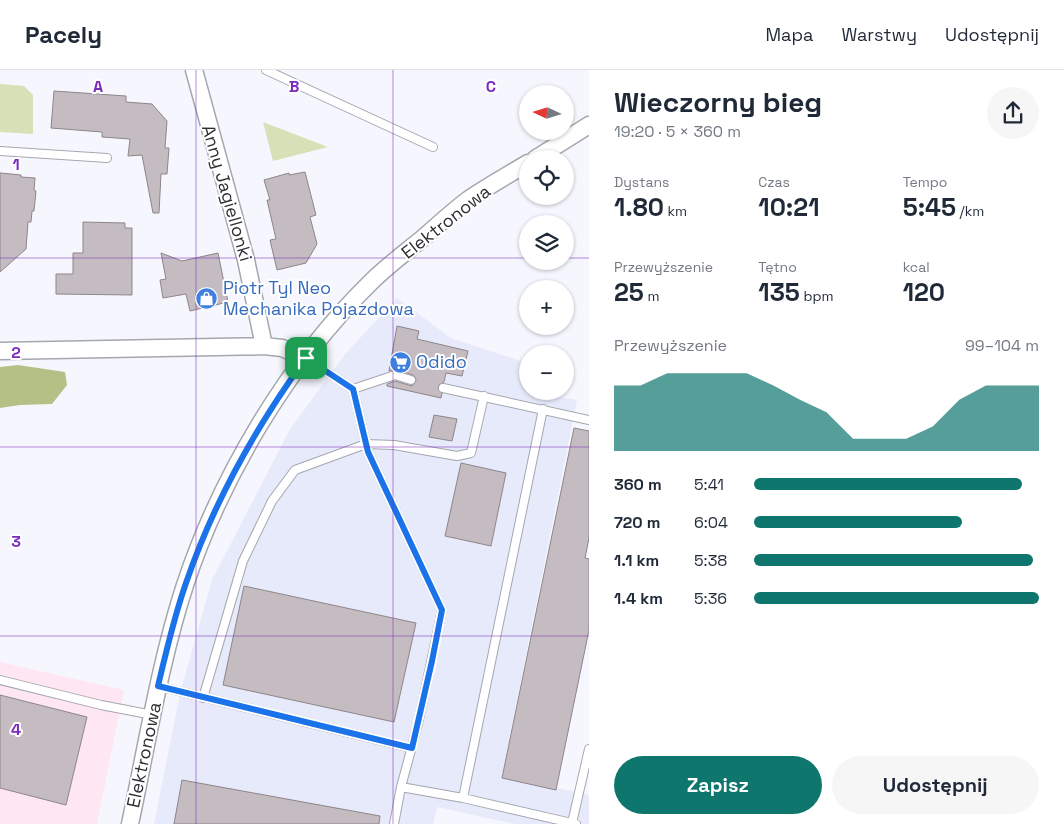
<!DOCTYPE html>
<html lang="pl">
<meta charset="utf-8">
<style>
body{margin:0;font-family:"Space Grotesk",sans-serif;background:#f6f6f7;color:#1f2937;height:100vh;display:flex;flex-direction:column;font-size:19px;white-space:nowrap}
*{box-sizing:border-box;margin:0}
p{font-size:16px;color:#747a83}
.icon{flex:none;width:28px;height:28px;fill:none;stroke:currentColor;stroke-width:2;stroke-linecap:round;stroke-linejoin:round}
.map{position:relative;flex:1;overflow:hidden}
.panel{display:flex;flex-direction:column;background:#fff;width:475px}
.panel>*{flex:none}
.needle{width:32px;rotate:274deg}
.buttons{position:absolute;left:519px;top:15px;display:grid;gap:10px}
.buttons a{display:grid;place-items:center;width:55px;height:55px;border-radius:50%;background:#fff;box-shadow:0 1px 4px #0004;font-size:25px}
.pin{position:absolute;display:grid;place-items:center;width:42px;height:42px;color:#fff;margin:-21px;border-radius:10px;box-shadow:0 2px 8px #0006}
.round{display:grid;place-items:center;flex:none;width:52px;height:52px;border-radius:26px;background:#f6f6f7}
.summary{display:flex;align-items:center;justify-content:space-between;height:85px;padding:0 25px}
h1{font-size:28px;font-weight:800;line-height:38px}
.figures{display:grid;grid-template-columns:repeat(3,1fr);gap:8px;height:85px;padding:5px 25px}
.figures div{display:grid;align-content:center}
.figures b{font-size:25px;font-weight:800}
.figures small{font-size:14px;font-weight:400}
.figures p{font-size:14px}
.chart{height:140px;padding:10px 25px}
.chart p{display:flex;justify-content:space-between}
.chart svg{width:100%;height:90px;margin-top:5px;fill:#0f766e;opacity:.7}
.action{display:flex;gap:10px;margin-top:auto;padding:10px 25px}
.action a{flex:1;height:58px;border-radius:30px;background:#0f766e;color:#fff;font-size:20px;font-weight:800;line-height:58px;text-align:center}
.action a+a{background:#f6f6f7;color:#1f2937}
ul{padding:0 25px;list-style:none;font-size:16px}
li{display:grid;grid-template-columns:80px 60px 1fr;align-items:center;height:38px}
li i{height:12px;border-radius:6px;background:#0f766e}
header{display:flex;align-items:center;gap:30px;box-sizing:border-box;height:70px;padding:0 25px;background:#fff;border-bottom:1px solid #e0e1e3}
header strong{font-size:24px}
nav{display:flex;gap:28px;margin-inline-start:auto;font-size:18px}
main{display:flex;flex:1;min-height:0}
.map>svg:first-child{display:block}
.built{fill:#e7eafa}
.industrial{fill:#fee6f2}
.green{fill:#d7e0b6}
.forest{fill:#b4c086}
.building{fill:#c5bcc1;stroke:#8d8589}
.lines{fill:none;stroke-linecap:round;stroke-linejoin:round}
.lane-casing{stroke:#a5a7af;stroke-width:10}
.street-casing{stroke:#a5a7af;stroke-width:19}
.lane{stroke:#fff;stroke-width:8}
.street{stroke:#fff;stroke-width:16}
.route-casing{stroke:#fff;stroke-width:10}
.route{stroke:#1a73e8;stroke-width:6}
.grid{fill:none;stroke:#7b2cbf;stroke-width:1;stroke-opacity:0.55}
.labels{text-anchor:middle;stroke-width:4;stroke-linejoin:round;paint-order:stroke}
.street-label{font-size:18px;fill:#2d2e31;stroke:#fff}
.shop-label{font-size:18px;fill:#366cbe;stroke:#fff;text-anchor:start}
.grid-label{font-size:16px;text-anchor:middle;font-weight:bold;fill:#7b2cbf;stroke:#fff;stroke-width:4;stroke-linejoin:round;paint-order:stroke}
</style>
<header>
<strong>Pacely</strong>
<nav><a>Mapa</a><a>Warstwy</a><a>Udostępnij</a></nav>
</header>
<main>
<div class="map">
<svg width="589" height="754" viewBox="0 0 589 754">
<rect width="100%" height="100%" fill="#f6f7fe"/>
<path class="built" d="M397,228l54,40 76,25 1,28h13v3l36,6 -75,375 87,20v29h-74l-78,-17 -4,17h-279l26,-131 32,-113 78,-151 56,-76z"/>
<path class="industrial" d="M0,592l124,28 -27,134h-97z"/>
<path class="green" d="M0,14l24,2 9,9v39l-33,-2z
M263,52l65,25 -55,14z"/>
<path class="forest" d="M18,295l47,7 2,13 -15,19 -32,1 -20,3v-41z"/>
<path class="building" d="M54,21l72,5v6l26,2 15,17 -2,27h4l-2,26h-6l-2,39h-6l-11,-58 -14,1 2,-17 -28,-2v-5l-51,-4z
M305,102l11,43 -6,2 7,27 -11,19 -29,7 -7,-30 6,-1 -9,-39h3l-6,-20 25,-7v2z
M0,103l21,2v2l14,1 -1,12 2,1 -2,20h-2l-1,11h-3l-2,27 -26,23z
M83,152l42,1v5h7v67l-76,-1v-20h17v-21h10z
M161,183l21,8 36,-8 10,49 -38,9 -4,-17 -23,4 -3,-18 6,-1z
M397,256l22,5 -2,8 51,12 -6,25 -16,-3 -2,9 -5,3 -1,4 4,4 -1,5 -54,-12v-2l8,-3 17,5 4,-5 -1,-4 -2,-2 -16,-5 -8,1z
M434,345l23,4 -5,22 -23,-4z
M574,358l15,3v107l-4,20 4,1v71l-33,160 -54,-12z
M461,393l45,10 -15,73 -46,-10z
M244,516l172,37 -22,99 -171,-37z
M0,625l87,22 -21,88 -66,-17z
M182,710l198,36 -1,8h-205z"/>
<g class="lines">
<defs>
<path id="lane" d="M266,0l167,77
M0,81l107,7
M306,288l47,31 15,63 74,158 -24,114 -17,63
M443,318l146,32
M353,319l42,-14 16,5
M0,610l101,25 52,10
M158,616l253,62
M203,628l40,-137 29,-60 23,-31 71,-26 28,1 63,11 14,-3 13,-57
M463,728l80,-389
M572,753l17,-74
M394,754l7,-37 62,11 113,26"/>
<path id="street" d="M194,0l52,190 18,86
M535,89l54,-34
M0,281l264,-5 18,2 24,10
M130,754c17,-80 30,-162 55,-239 36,-109 104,-223 186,-303 16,-16 35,-30 52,-44 15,-13 30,-27 46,-39 19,-13 39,-24 59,-36"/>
</defs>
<use href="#lane" class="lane-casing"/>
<use href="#street" class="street-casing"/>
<use href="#lane" class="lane"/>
<use href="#street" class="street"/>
</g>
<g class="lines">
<defs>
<path id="route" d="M306,288l47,31 15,63 74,158 -10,51 -20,87 -254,-62c8,-34 16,-69 28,-103 28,-82 69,-155 120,-225z"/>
</defs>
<use href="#route" class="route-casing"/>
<use href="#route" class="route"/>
</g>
<path class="grid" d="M196,0v754M393,0v754M0,188h528M565,188h24M0,377h589M0,566h589"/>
<defs>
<symbol id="shop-disc" viewBox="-11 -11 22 22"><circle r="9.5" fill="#3f7fe0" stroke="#fff"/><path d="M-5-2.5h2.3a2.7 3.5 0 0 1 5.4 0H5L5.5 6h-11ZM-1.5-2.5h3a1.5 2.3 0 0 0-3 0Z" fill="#fff"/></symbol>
<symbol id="supermarket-disc" viewBox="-11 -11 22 22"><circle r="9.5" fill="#3f7fe0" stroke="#fff"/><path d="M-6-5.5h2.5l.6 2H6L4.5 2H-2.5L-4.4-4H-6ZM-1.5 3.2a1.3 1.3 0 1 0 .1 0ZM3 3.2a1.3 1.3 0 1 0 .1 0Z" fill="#fff"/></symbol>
</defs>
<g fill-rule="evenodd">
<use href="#shop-disc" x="194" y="216" width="25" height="25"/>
<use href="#supermarket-disc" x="388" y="280" width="25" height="25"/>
</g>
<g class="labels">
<g class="street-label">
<text transform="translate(227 123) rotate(74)" y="6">Anny Jagiellonki</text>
<text transform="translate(446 152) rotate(-38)" y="6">Elektronowa</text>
<text transform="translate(144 685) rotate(-78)" y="6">Elektronowa</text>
</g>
<g class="shop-label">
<text x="223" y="224">Piotr Tyl Neo<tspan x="223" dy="21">Mechanika Pojazdowa</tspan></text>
<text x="416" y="298">Odido</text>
</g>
</g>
<g class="grid-label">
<text x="98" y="22">A</text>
<text x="294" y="22">B</text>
<text x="491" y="22">C</text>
<text x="16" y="100">1</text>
<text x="16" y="288">2</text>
<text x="16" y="477">3</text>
<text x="16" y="665">4</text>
</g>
</svg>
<div class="buttons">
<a><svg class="needle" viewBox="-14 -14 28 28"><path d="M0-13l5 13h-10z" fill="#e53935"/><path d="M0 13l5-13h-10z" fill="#747a83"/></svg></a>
<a><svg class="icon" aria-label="locate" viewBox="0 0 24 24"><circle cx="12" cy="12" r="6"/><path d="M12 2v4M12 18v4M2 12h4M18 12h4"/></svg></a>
<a><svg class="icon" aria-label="layers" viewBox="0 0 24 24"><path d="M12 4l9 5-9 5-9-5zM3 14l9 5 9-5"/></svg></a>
<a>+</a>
<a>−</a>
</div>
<div class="pin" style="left:306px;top:288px;background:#1e9e55"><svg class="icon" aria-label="arrive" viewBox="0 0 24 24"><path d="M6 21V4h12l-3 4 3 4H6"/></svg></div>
</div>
<section class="panel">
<div class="summary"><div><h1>Wieczorny bieg</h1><p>19:20 · 5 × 360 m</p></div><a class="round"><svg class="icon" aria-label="share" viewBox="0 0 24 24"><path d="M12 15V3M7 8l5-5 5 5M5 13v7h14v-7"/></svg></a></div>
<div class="figures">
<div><p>Dystans</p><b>1.80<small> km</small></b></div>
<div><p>Czas</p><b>10:21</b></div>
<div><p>Tempo</p><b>5:45<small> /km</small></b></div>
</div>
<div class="figures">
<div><p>Przewyższenie</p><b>25<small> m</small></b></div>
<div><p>Tętno</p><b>135<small> bpm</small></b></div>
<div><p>kcal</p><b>120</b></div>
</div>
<div class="chart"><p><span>Przewyższenie</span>99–104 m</p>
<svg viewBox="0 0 160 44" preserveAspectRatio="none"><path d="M0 44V12L10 12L20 6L30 6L40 6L50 6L60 12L70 19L80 25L90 38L100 38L110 38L120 32L130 19L140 12L150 12L160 12V44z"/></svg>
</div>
<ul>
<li><b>360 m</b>5:41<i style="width:94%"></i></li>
<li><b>720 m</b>6:04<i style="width:73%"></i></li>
<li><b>1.1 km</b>5:38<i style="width:98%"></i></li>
<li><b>1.4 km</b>5:36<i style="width:100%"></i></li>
</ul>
<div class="action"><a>Zapisz</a><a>Udostępnij</a></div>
</section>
</main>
